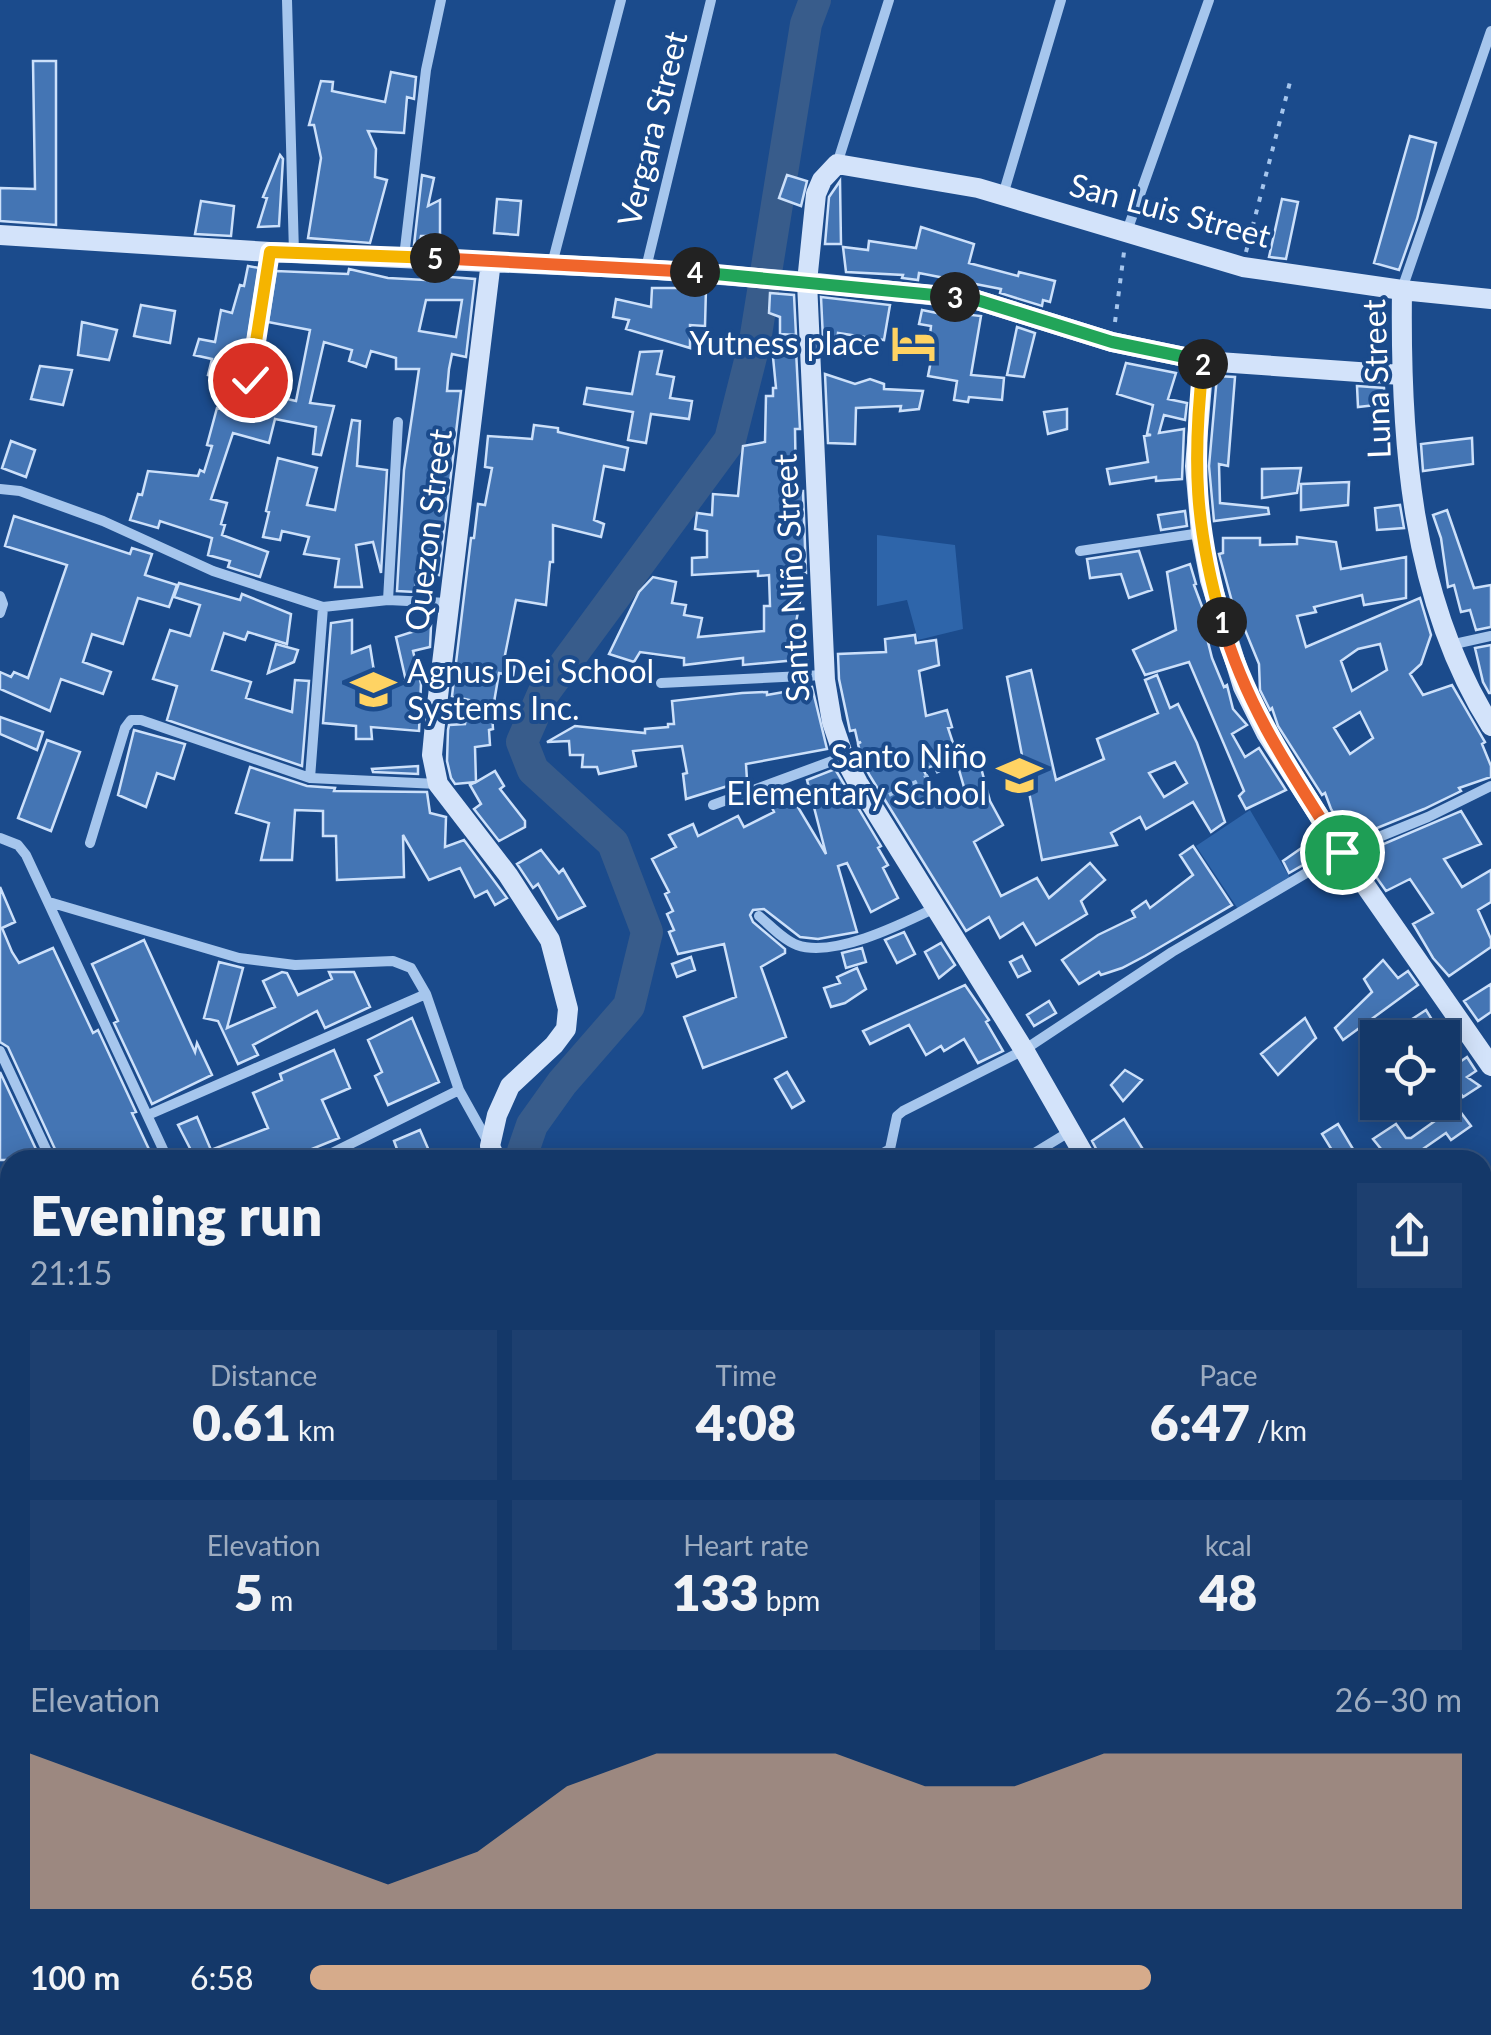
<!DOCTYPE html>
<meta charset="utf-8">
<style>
body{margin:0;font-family:Lato,sans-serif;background:#1d3f6f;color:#f1f3f6;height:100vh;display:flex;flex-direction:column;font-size:38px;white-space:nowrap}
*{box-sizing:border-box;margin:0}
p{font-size:32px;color:#9dacc0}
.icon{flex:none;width:55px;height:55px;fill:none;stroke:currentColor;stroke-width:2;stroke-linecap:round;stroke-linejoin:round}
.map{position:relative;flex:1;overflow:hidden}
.sheet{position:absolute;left:0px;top:1150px;width:1492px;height:885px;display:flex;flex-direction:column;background:#143869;border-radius:30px 30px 0 0;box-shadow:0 5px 25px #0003,0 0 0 2px #33527d}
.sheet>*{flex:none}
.fabs{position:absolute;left:1360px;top:1020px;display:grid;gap:20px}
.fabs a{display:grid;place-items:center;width:100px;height:100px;border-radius:0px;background:#143869;box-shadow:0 5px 25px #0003,0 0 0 2px #33527d;font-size:50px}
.pin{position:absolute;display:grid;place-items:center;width:85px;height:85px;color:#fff;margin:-42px;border:5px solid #fff;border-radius:50%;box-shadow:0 2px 10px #0007}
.km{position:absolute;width:50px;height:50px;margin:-25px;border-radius:50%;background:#222;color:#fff;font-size:28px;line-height:50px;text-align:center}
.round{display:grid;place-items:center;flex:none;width:105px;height:105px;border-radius:0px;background:#1d3f6f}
.summary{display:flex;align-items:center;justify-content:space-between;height:170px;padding:0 30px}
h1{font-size:55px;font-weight:800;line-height:75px}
.stats{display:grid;grid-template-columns:repeat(3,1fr);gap:15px;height:170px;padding:10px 30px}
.stats div{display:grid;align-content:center;border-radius:0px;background:#1d3f6f;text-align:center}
.stats b{font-size:50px;font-weight:800}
.stats small{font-size:28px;font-weight:400}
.stats p{font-size:28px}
.chart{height:280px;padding:20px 30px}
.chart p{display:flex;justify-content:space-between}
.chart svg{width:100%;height:180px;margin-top:10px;fill:#d6ab8b;opacity:.7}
ul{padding:0 30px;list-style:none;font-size:32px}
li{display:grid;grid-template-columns:160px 120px 1fr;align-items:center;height:75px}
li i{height:25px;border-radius:12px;background:#d6ab8b}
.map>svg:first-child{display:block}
.green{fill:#2e65aa}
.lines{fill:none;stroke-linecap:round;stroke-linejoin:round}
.river{stroke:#385c8b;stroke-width:32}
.building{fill:#4475b4;stroke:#cce0fa;stroke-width:2.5;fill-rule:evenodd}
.path{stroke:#a6c6ed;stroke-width:4;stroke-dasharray:5 8;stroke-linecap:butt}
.lane{stroke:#a6c6ed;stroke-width:8}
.street{stroke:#a6c6ed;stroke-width:10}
.secondary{stroke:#d3e3fa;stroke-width:20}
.split-1-casing{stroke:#fff;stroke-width:20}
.split-2-casing{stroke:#fff;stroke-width:20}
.split-3-casing{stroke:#fff;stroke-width:20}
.split-4-casing{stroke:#fff;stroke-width:20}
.split-5-casing{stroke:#fff;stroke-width:20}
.split-6-casing{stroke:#fff;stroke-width:20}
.split-1{stroke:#f0652b;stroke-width:12}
.split-2{stroke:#f5b400;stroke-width:12}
.split-3{stroke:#22a559;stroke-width:12}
.split-4{stroke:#22a559;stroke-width:12}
.split-5{stroke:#f0652b;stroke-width:12}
.split-6{stroke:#f5b400;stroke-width:12}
.labels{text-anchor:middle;stroke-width:8;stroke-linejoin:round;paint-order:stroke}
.street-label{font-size:32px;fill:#fff;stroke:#1b4b8c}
.poi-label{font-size:32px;fill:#fff;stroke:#1b4b8c;text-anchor:end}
</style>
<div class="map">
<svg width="1491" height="2035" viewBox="0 0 1491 2035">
<rect width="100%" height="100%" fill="#1b4b8c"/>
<path class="green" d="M877,535l78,10 8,84 -45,11 -11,-40 -30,6z
M1250,810l40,68 -52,31 -42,-63z"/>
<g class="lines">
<path class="river" d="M525,1160l-2,-9 9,-26 30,-42 67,-77 18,-74 -34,-89 -80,-73 -11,-28 21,-48 187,-254 25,-99 51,-317 9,-24
M1290,2025l5,10"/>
</g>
<path class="building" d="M33,61h23v164l-56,-4v-33l35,1z
M391,72l25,5 -2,22 -7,-2 -3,36 -36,-2 8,18 -1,28 12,3 -17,63 -62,-5 13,-80 -7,-33h-5l12,-44 12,1 -1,9 53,11z
M1410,136l26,7 -19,76 -18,51 -25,-7z
M280,155l3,4 -4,67 -21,1 9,-29 -4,-1z
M422,175l12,3 -6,28 12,-6v36h-19l-2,9h-5z
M787,175l20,6 -6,25 -22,-8z
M840,181l1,63h-16l4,-47z
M497,199l24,2 -3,34 -24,-2z
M1282,199l16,3 -12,57 -17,-2z
M201,201l33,5 -3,30 -36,-2z
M921,227l53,17 -5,19 49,13 1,-4 36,9 -5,21 -7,-2 -1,6 -42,-13 1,-4 -82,-16 -1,7 -16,-2 1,-3 -57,-3 -3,-25 25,3 1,-9 47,7z
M248,266l11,2 -18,115 -33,-8 4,-16 -18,-4 5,-16 16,3 6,-32 11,3 8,-28 4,1z
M349,269l39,9 37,2 1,-5 49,4 -9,78 -14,-3 -3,15 -2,22h14l-22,184 -22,-3 -2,20 -18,-1 7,-121 15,-101h-23v-11l-25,-7 -5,16 -17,-6 3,-11 -28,-8 -14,61 24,3 -13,49 -8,-1 3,-27 -41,-8 -6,24 -36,-10 -22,66 16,4 -6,21 4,1 -3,10 46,17 -8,25 -32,-10 2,-6 -22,-6 4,-17 -52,-17 -2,7 -28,-8 8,-26 4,1 6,-24 50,5 2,-6 4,2 8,-26 -5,-1 10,-37 33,8 6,-24 40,9 14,-71 -42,-8 8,-51 72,3zM426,300h36l-6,37 -37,-6z
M652,288h54l-1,38 -15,-1v23l-64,-19 3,-9 -16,-3 3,-18 35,8z
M770,293l24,2 2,40 -16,-1v-17l-11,-4z
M821,297l69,8 -6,35 -46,-7 -1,7 -14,-1z
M141,305l34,6 -5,32 -36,-7z
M922,310l40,8 1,-4 18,2 -10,59 33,3 -2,22 -33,-3 -1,5 -14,-2 3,-19 -29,-5 6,-31 -5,-1 2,-18 -12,-2z
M82,322l35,8 -8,30 -31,-5z
M1017,327l18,6 -11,44 -17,-2z
M796,350l4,79h-5l1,62h7l3,82 -16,1 2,28 8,-1 -5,27h9l3,31 -64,6v-7l-59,7v-7l-44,-6 -6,10 -25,-8 30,-62 14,-15 23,5 -4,21 14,2 -2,10 18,3 -4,19 66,-6v-25h6l-1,-31 -11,1v-5l-66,4v-17l15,-1v-26l-12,-2 2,-16 15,2 1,-21 25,2 5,-50 22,-4 1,-46h7v-8h3l-3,-31 7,-1v-5z
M662,351l-5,23 17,3 -4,21 22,3 -3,18 -38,-5 -5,29 -18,-3 5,-28 -49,-8 3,-16 45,6 8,-42z
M1126,363l50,10 -8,26 19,4 -2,17 -21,-5 -5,18 25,-4 -2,50 -26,2v-4l-46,7 -3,-15 41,-7 -4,-26 7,-1 -4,-1 6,-29 -36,-11z
M40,366l32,4 -9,35 -32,-6z
M825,374l30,10 15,-5 14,5v5l39,2 -4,18 -19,2 1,-5 -45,2 -1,36 -27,-1z
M1217,376l18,1 -7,89 -9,-2 1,39 48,5 1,6 -55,7 -5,-55z
M1357,386l27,2 1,16 -27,3z
M1067,409v20l-19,5 -4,-22z
M352,420l8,1 -3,45 30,4 -6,103 -8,-31 -17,3 6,42h-27l4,-28 -35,-5 5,-17 -27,-6 -2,9 -17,-3 6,-25 -3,-1 12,-53 39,10 -10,37 28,5z
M534,425l24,3v4l70,16 -4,22 -20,-4 -10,54 10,4 -3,13 -48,-12v37h-3l-4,43 -30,-5 -12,60 11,3 -2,13 -14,-3 -7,41 1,15 -4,1 1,15 -15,2 1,35 19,-11 9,15 -4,3 25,32v6l-26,14 -25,-32 7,-5 -11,-19 6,-3 -21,2 -4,-6 -4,-17 1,-31 1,-5 16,-1 4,-24 -17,-4 19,-158h3l4,-34 7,1 7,-37 -7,-1 3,-31 44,3z
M1472,438l1,26 -50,7 -2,-27z
M11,441l24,9 -9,27 -24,-9z
M1301,468l-4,25 -35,5v-29z
M1349,482l-1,23 -47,5v-26z
M1400,505l4,23 -27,2 -2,-22z
M1447,510l27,78 17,-3v42l-15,3 -6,-20 -9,2 -7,-27 -6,2 -7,-49 -8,-23z
M1185,511l2,15 -26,4 -3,-15z
M14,516l116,38 2,-6 20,6 -7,21 32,10 -8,22 -31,-9 -15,46 -31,-10 -9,28 28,10 -8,22 -42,-15 -11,32 -50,-22v-17l11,5 3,-5 14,6 39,-113 -62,-19z
M1297,537l39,5 5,27 65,-12v41l-42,7 -2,-10 -48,12 2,5 -19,4 9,31 114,-49 11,37 -10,29 -11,10 13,21 29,-10 33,57 -3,2 9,22v11l-32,11 2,3 -37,18 -74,30 -19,-30 -6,-16 -3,2 -44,-69 -6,-18 -2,2 -10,-20 -1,-26 -14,-34 -5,1 -21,-77 4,-1v-15h37v7l37,-1zM1380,644l7,26 -35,21 -11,-30 17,-12zM1360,712l13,26 -23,16 -16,-26z
M1139,551l13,39 -23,8 -8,-24 -31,4 -3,-19z
M1190,564l6,20 -2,1 19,51 -6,2 5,20 12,29 3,-2 6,24 14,16 -15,9 13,23 14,-9 27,42 -40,19 -7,-13 5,-5 -55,-129 -44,13 -12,-25 43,-20 -9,-58z
M179,583l61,17 2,-6 49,20 -4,30 -39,-12 -3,8 -21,-7 -12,37 39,12 -5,16 46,14 3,-32 14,1 -7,85 -135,-46 10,-34 -24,-7 17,-49 20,6 10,-31 -26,-8z
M352,620v33l18,-7 6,38 30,-3 -10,-44 35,-11 -1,21 -17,4 8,33 -2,47 -48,-4 1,12h-16v-13l-33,-3 8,-100z
M915,635l1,8 20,-3 3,25 -20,6 7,45 21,-6 5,17 -4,1 10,30 -35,11 19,38 24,-13 -7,-24 21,-6 10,37 13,24 -29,17 27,54 36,-18 12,20 41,-35 15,17 -24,21 6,13 -51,31 -13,-22 -23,15 -11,-21 -23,14 -96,-155 -7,-13 -5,-19 3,-2 -3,1 -3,-13 -5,1 -11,-52 -1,-25 48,-2 -1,-13z
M276,644l22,6 -4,12 -26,11z
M1491,645v48h-2l-6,-11 -8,-34z
M1031,670l25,110 48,-21 -7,-20 61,-26 -13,-33 12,-5 13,33 8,-4 19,39 28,79 -14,10 -18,-30 -47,27 -6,-12 -29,16 6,12 -75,15 -35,-183zM1175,762l12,21 -23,14 -15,-24z
M812,687l15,62 -81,15 1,16 -61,19 -3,-25 4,-1 -5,-27 -49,5 3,15 -37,8 -2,-7h-15l1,-12h-13l-1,-14 -22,1 28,-16 70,7v-4l23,-2v-3h6l-2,-23 70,-8 25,-1v3z
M0,717l43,15 -6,18 -37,-16z
M134,730l51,14 -11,35 -17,-6 -11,34 -28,-12z
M47,740l33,12 -29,79 -33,-13z
M418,766v8l-45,-2 -1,-3z
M250,767l57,19 28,2 -1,3 93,1 3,21 16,4 -1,30 19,-7 43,58 -12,7 -8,-14 -12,6 -15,-29 -31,12 -26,-45 1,42 -67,3 -1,-44h-13v-25l-28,-1 -3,50h-31l8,-37 -33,-10z
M835,769l46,77 -3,2 10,17 -5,3 15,30 -27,14 -24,-49 -9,3 19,66 -39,7 -18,-2 -36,-28 -11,1 -3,5 3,7 32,27v4l-24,14 25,70 -83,31 -19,-51 52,-20 -12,-53 -46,10 -9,-22 5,-2 -7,-16 6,-3 -8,-17 4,-2 -17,-33 24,-12 -7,-12 24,-11 5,12 40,-20 6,11 30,-15 -8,-17 20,-8 40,67 -19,-74z
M1461,811l20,33 -37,15 18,28 29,-17v32l-13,8 13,29v8l-42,29 -16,-18 -20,-34 20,-11 -23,-34 -24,12 -26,-37z
M1313,840l9,14 -33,19 -6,-12z
M1193,846l39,59 -87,51 -23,12 -21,7 -2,-3 -20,12 -17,-24 36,-25 37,-18 -3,-6 14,-10 4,7 43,-33 -13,-20z
M541,850l18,23 4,-4 22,37 -27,13 -20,-35 -5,4 -16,-24z
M0,887l15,35 -13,6 10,24 7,11 34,-15 40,85 5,-3 38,82 -4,1 22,47h-94l-52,-113 -8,-5z
M904,932l11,22 -18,9 -12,-23z
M144,940l51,112 2,-9 15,32 -60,29 -38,-81 4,-2 -26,-57z
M941,943l14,22 -16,13 -14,-26z
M862,948l4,14 -20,6 -4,-15z
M1022,956l8,15 -12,6 -8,-15z
M691,957l4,13 -18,7 -5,-13z
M1383,960l15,18 10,-7 10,14 -75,55 -8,-12 37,-36 -8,-13z
M219,962l24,6 -16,60 48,-21 -12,-26 19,-9 5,1 11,22 34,-16 -3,-7h25l16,35 -45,21 -8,-17 -64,34 5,10 -20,9 -20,-43 -14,-3z
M857,968l9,21 -21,14 -14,4 -7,-19 16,-5 -3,-6z
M1491,984v28l-13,9 -14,-20z
M965,985l24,35 -3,2 17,29 -25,12 -14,-24 -20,12 -3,-5 -15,9 -17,-30 -39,19 -7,-13z
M1049,1001l7,12 -22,13 -7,-11z
M1426,1010l11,18 -16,10h-15l-6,-11z
M412,1018l27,64 -51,23 -13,-29 7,-4 -14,-32z
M1305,1018l11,20 -38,37 -17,-21z
M334,1050l16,38 -28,12 17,38 -54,22h-96l6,-2 -17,-33 19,-8 14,33 57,-22 -15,-35 29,-13 -2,-6z
M1442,1057l12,9 13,-9 9,14 -9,6 13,9 -17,11 -21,-30z
M1125,1070l17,10 -19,21 -12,-16z
M0,1072l41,88h-41z
M787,1072l17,29 -12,7 -17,-29z
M1456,1106l15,20 -20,14 -5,-7 -39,27h-17l-17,-21 23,-15 10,14h5z
M1124,1119l20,32 -11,9h-31l-10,-19z
M1338,1124l18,30 -11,6h-7l-16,-26z
M420,1130l13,30h-62l26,-11 -3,-8z"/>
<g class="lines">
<path class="path" d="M1246,252l44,-170
M1115,322l9,-70
M889,795l78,-38"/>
<path class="lane" d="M0,1821l10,-15"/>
<path class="street" d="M287,0l7,253
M837,164l52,-164
M1003,195l58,-195
M1127,231l82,-231
M404,257l22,-187 15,-70
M552,264l69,-264
M646,268l65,-268
M1402,289l89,-258
M250,381l20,-129
M0,489l20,2 83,30 110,50 110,36 65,-7 60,3
M1080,551l121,-18
M0,596l3,8 -3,9
M388,600l10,-178
M1450,645l41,-9
M661,683l163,-8
M310,778l128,6
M713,805l130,-48
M0,838l18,7 8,10 142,305
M90,843l35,-115 6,-8h10l169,58 13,-171
M49,902l190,56 56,7 98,-4 18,7 15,26 33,96 29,52
M759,916c11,9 24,24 38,29 37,13 105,-21 138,-37
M0,1051l51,109
M148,1115l278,-121
M318,1160l141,-70
M871,1160l19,-11 7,-33 6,-5 121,-61 148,-98 170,-100 86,-35 63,-31
M1023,1160l46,-28
M1482,1180l9,-6
M1482,1273l9,-6
M0,1275l7,14
M0,1573l10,9
M0,1698l10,9
M0,1818l10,10
M0,1955l10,11
M62,2025l9,10
M186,2025l9,10
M306,2025l8,10
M1215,2025l3,10
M1469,2025l22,7
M983,2035l23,-10"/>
<path class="secondary" d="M0,235l270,17 375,17 162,13 170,18 135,42 92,19 197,14
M491,261l-55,452 -4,42 6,29 70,91 42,65 18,69 -2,20 -12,16 -44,41 -13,29 -7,31 6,14
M1402,290c-2,147 8,308 89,436
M1204,361l-9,105 6,67 9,47 33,107 23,46 76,119 149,214
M1087,1160l-63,-110 -166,-267 -14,-26 -12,-35 -7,-42 -18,-398 9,-88 6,-14 15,-16 141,24 265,79 159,23 89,9
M1482,1772l9,13
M1031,2025l3,10"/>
</g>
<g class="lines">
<defs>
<path id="split-1" d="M1222,622c24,86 73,156 120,230"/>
<path id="split-2" d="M1203,364c-11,98 -8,163 19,258"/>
<path id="split-3" d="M955,297l22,3 135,42 92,19 -1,3"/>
<path id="split-4" d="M695,272l260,25"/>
<path id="split-5" d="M435,258l260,14"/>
<path id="split-6" d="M250,380l20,-128 165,6"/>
</defs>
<use href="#split-1" class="split-1-casing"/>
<use href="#split-2" class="split-2-casing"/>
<use href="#split-3" class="split-3-casing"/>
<use href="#split-4" class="split-4-casing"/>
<use href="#split-5" class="split-5-casing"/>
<use href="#split-6" class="split-6-casing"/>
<use href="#split-1" class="split-1"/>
<use href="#split-2" class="split-2"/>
<use href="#split-3" class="split-3"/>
<use href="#split-4" class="split-4"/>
<use href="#split-5" class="split-5"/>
<use href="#split-6" class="split-6"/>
</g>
<defs>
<symbol id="hotel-bare" viewBox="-9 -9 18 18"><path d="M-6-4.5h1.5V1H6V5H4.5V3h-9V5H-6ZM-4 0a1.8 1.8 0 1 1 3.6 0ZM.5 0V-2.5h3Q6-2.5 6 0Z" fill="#ffd363" stroke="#1b4b8c" stroke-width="2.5" paint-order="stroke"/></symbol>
<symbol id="school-bare" viewBox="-9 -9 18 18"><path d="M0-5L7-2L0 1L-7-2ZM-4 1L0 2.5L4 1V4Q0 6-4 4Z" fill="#ffd363" stroke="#1b4b8c" stroke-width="2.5" paint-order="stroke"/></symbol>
</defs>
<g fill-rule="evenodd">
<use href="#hotel-bare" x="882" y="312" width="63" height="63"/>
<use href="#school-bare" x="342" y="658" width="63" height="63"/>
<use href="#school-bare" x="988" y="744" width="63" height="63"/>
</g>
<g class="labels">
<g class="street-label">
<text transform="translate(653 129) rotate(-76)" y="11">Vergara Street</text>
<text transform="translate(1170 211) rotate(15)" y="11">San Luis Street</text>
<text transform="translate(1377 379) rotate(-92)" y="11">Luna Street</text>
<text transform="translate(429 530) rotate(-83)" y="11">Quezon Street</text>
<text transform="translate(792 578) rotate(-93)" y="11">Santo Niño Street</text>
</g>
<g class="poi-label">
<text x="880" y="355">Yutness place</text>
<text x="407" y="683" text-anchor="start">Agnus Dei School<tspan x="407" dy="37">Systems Inc.</tspan></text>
<text x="987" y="768">Santo Niño<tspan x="987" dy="37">Elementary School</tspan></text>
</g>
</g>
</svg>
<div class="fabs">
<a><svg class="icon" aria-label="locate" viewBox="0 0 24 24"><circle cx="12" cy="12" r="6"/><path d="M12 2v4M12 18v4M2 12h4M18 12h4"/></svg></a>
</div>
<div class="pin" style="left:1342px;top:852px;background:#1e9e55"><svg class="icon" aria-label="arrive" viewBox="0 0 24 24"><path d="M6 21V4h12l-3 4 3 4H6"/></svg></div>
<div class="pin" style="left:250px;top:380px;background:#d93025"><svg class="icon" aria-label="check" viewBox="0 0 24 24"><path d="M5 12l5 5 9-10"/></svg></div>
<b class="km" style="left:1222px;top:622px">1</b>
<b class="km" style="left:1203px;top:364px">2</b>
<b class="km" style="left:955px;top:297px">3</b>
<b class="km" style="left:695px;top:272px">4</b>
<b class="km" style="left:435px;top:258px">5</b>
<section class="sheet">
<div class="summary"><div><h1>Evening run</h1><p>21:15</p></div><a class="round"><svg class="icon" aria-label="share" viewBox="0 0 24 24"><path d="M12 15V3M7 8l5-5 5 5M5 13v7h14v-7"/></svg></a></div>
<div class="stats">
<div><p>Distance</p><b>0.61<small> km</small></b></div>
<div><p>Time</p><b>4:08</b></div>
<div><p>Pace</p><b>6:47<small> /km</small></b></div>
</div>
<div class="stats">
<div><p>Elevation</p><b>5<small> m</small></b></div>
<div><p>Heart rate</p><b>133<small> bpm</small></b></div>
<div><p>kcal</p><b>48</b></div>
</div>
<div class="chart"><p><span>Elevation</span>26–30 m</p>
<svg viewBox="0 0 160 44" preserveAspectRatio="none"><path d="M0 44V6L10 14L20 22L30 30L40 38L50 30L60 14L70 6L80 6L90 6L100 14L110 14L120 6L130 6L140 6L150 6L160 6V44z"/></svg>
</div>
<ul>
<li><b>100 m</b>6:58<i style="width:73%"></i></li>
</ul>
</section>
</div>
